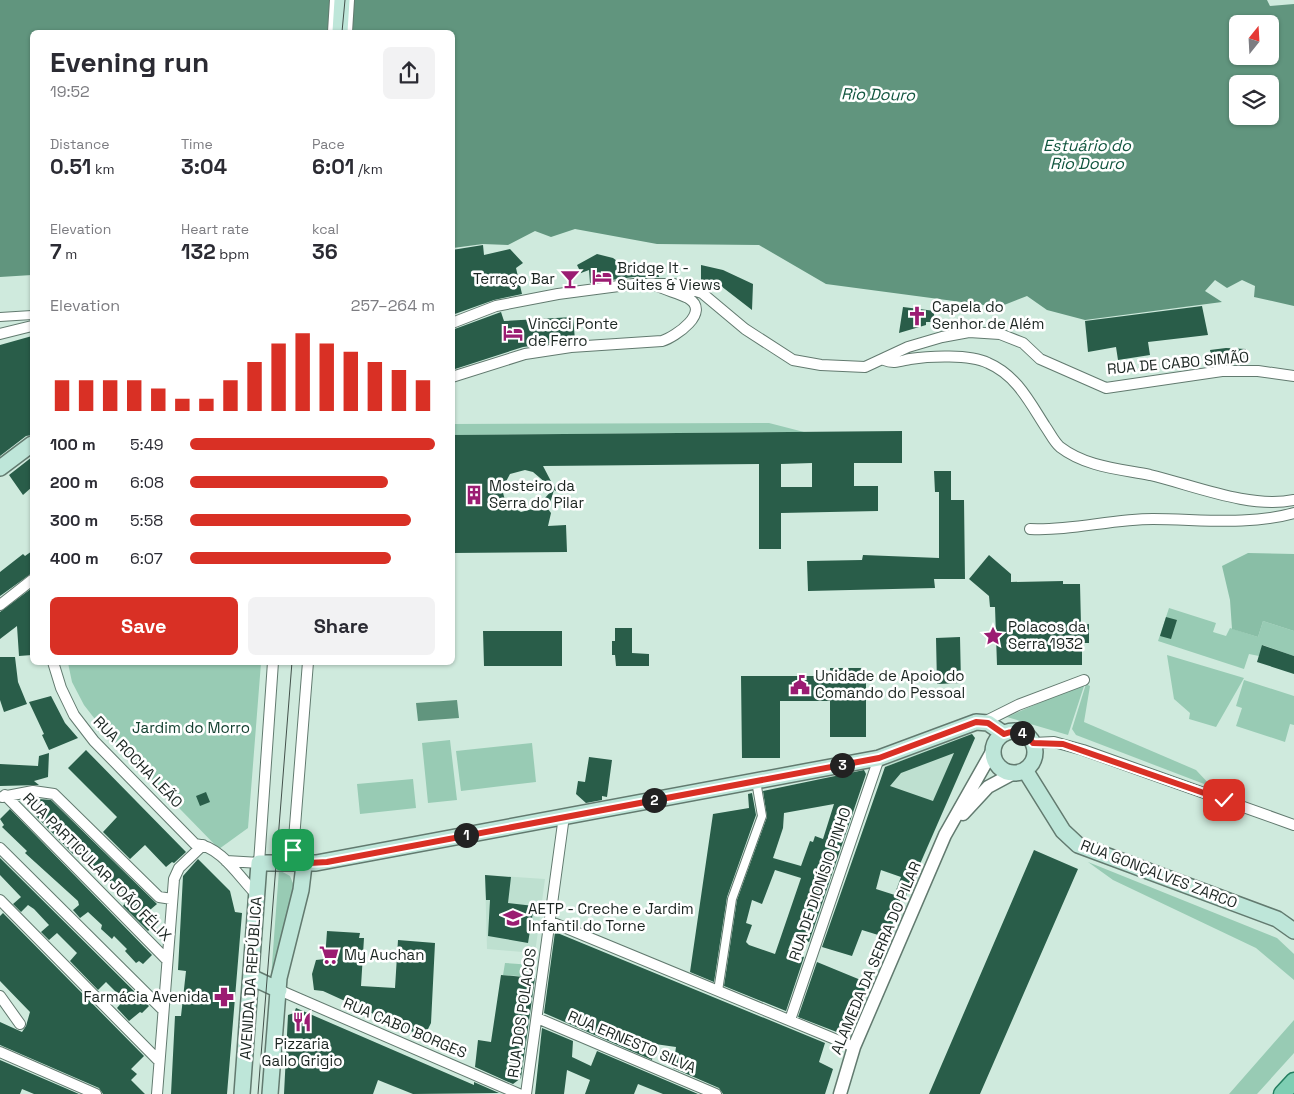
<!DOCTYPE html>
<meta charset="utf-8">
<style>
body{margin:0;font-family:"Space Grotesk",sans-serif;background:#f2f2f3;color:#2b2b33;height:100vh;display:flex;flex-direction:column;font-size:19px;white-space:nowrap}
*{box-sizing:border-box;margin:0}
p{font-size:16px;color:#7c7c81}
.icon{flex:none;width:28px;height:28px;fill:none;stroke:currentColor;stroke-width:2;stroke-linecap:round;stroke-linejoin:round}
.map{position:relative;flex:1;overflow:hidden}
.side{position:absolute;left:30px;top:30px;width:425px;height:635px;display:flex;flex-direction:column;background:#fff;border-radius:8px;box-shadow:0 1px 4px #0004}
.side>*{flex:none}
.needle{width:32px;rotate:18deg}
.tools{position:absolute;left:1229px;top:15px;display:grid;gap:10px}
.tools a{display:grid;place-items:center;width:50px;height:50px;border-radius:8px;background:#fff;box-shadow:0 1px 4px #0004;font-size:25px}
.pin{position:absolute;display:grid;place-items:center;width:42px;height:42px;color:#fff;margin:-21px;border-radius:10px;box-shadow:0 2px 8px #0006}
.km{position:absolute;width:25px;height:25px;margin:-12px;border-radius:50%;background:#222;color:#fff;font-size:14px;line-height:25px;text-align:center}
.round{display:grid;place-items:center;flex:none;width:52px;height:52px;border-radius:8px;background:#f2f2f3}
.head{display:flex;align-items:center;justify-content:space-between;height:85px;padding:0 20px}
h1{font-size:28px;font-weight:800;line-height:38px}
.figures{display:grid;grid-template-columns:repeat(3,1fr);gap:8px;height:85px;padding:5px 20px}
.figures div{display:grid;align-content:center}
.figures b{font-size:21px;font-weight:800}
.figures small{font-size:14px;font-weight:400}
.figures p{font-size:14px}
.chart{height:140px;padding:10px 20px}
.chart p{display:flex;justify-content:space-between}
.chart svg{width:100%;height:90px;margin-top:5px;stroke:#d93025;stroke-width:6}
.button{display:flex;gap:10px;margin-top:auto;padding:10px 20px}
.button a{flex:1;height:58px;border-radius:8px;background:#d93025;color:#fff;font-size:20px;font-weight:800;line-height:58px;text-align:center}
.button a+a{background:#f2f2f3;color:#2b2b33}
ul{padding:0 20px;list-style:none;font-size:16px}
li{display:grid;grid-template-columns:80px 60px 1fr;align-items:center;height:38px}
li i{height:12px;border-radius:6px;background:#d93025}
.map>svg:first-child{display:block}
.built{fill:#bee0d0}
.green{fill:#98cbb4}
.forest{fill:#89bea6}
.water{fill:#61957e;fill-rule:evenodd}
.building{fill:#295d49;fill-rule:evenodd}
.lines{fill:none;stroke-linecap:round;stroke-linejoin:round}
.pedestrian-casing{stroke:#627a6f;stroke-width:10}
.minor-casing{stroke:#627a6f;stroke-width:12}
.tertiary-casing{stroke:#627a6f;stroke-width:15}
.secondary-casing{stroke:#627a6f;stroke-width:18}
.primary-casing{stroke:#247e60;stroke-width:19}
.pedestrian{stroke:#fff;stroke-width:8}
.minor{stroke:#fff;stroke-width:10}
.tertiary{stroke:#fff;stroke-width:12}
.secondary{stroke:#bee6d9;stroke-width:15}
.primary{stroke:#7eceb3;stroke-width:16}
.tram{stroke:#43514b;stroke-width:1}
.route-casing{stroke:#fff;stroke-width:10}
.route{stroke:#d93025;stroke-width:6}
.labels{text-anchor:middle;stroke-width:5;stroke-linejoin:round;paint-order:stroke}
.poi-label{font-size:15px;fill:#1c2622;stroke:#fff;text-anchor:start}
.street-label{font-size:15px;fill:#1c2622;stroke:#fff}
.park-label{font-size:15px;fill:#134030;stroke:#fff}
.water-label{font-size:16px;font-style:italic;fill:#10553e;stroke:#fff}
</style>
<div class="map">
<svg width="1294" height="1094" viewBox="0 0 1294 1094">
<rect width="100%" height="100%" fill="#cfeadd"/>
<path class="built" d="M971,732l4,6 -62,143 -60,-20 32,-94 6,-5z
M485,875l60,4 -10,74 -48,-4z"/>
<path class="green" d="M769,423l35,9 -351,3 -1,-11z
M1169,608l47,15 -3,9 13,4 4,-8 28,9 5,-16 31,10v25l-31,-11 -4,11 -10,-2 -5,15 -86,-28z
M1167,655l77,23 -28,49 -27,-8 1,-6 -16,-14z
M68,663h193l-13,165 -29,21 -114,-117 -21,-27 -12,-23z
M1244,680l50,16v29l-4,-1 -5,18 -49,-16 6,-18 -6,-2z
M1085,683l-17,52 -61,-18z
M1086,684l4,2 -6,36 112,48 16,17 -136,-52 -4,-6z
M450,740l7,60 -29,3 -6,-60z
M532,743l4,39 -75,9 -5,-40z
M413,779l3,29 -56,6 -3,-30z
M1088,862l189,76 17,16v26l-38,-32 -143,-68z
M279,870l11,6 4,10 -21,93 -2,-1z
M505,963l28,2 -1,12 -29,-2z
M1294,1020v33l-37,41h-28z"/>
<path class="forest" d="M1248,553l46,1v77l-31,-10 -5,16 -26,-8 -2,-29 -8,-34z"/>
<path class="water" d="M0,0h1267l3,6 24,-2v302l-40,-9 1,-11 -13,-6 -15,8 -12,-8 -10,11 17,11 -137,18 -38,-10 -20,-14 -28,11 -173,-23 -67,-39 -102,-1 -82,-15 -24,8 -16,-6 -27,14 -25,-1 -30,4 -1,-216h-420v243l-32,2zM1238,24h32v32h-32zM1238,84h32v32h-32z
M457,700l2,18 -41,3 -2,-18z"/>
<path class="building" d="M483,245l1,10 26,-6 13,14 -7,5 6,26 -28,6 -42,15v-65z
M597,254l16,4 15,11 31,4v4h-26l-43,6 -1,-13 -8,3 -4,-8z
M701,265l22,5 30,14 -1,26 -31,-24 -20,-4z
M1202,306l6,29 -60,7 2,13 -32,5 -2,-13 -28,5 -3,-31z
M903,307l32,4 -3,11h-6v3l-27,8z
M501,312l3,9 69,-4 2,23 -52,7 -71,23v-40z
M32,336v99l-6,1 -26,20v-111z
M1226,348l20,1 -2,10 -32,1 -2,-10z
M902,431v32h-48v23h24v25l-97,2v36h-22v-85l-216,2 11,21 2,-2v6l-2,-1 -6,19 3,4 -3,13 18,-1 1,27 -115,1v-118zM812,463v24h-31v-23zM525,470l8,2 20,17 -17,19 -15,4 -15,-8 -4,-15 8,-15z
M32,457v30l-9,8 -14,-20z
M934,471h17v29h13l1,79h-31l1,9 -127,3 -1,-30 55,-1 1,-5 76,3v-66h-4z
M32,551v22l-32,23v-24l23,-18 2,2z
M989,555l22,19v8l52,-1v3h17l1,41 8,-1v19h-7v22h-85l-2,-58h-5l-1,-11 -20,-17z
M32,588v67l-13,1 -2,-30 -17,13v-27z
M1166,617l11,3 -6,19 -11,-3z
M615,628h17v25l17,1v12h-33l-1,-11h-3v-14h3z
M483,631h79v35h-78z
M960,637l1,46 -24,1 -1,-46z
M1262,645l32,11v18l-37,-12z
M0,657h15l3,25 9,22 -23,8 -4,-12z
M830,668h36v69h-36v-36h-50v57h-38l-1,-82h89z
M51,696l14,27 13,15 -29,12 -7,-15 2,-1 -15,-32z
M972,734l3,4 -69,158 -11,-3 6,-16 -20,-7 -5,19 25,8 -13,41 -26,-8 -10,26 -30,-9 63,-180zM954,753l-21,48 -43,-15 11,-13z
M86,750l100,102 -12,11 -2,-1 -6,5 -21,-22 -15,14 -27,-27 14,-15 -49,-49z
M49,753l-1,24 -14,4 5,4 -39,1v-22l38,2 1,-10z
M589,757l23,3 -5,37 -5,-1v4l-16,3 -10,-9 2,-13 7,1z
M864,770l2,4 -57,168 -16,-5 -5,13 16,7 -18,54 -62,-25 13,-86 30,-83 -4,-26zM834,804l-11,35 -8,-3 -2,6 -3,-1 -9,25 -28,-8 10,-30 1,-15zM775,870l26,8 -26,76 -26,-9 -3,-3 6,-17 -6,-2 6,-23 10,4z
M206,792l4,10 -10,4 -4,-10z
M752,793l4,22 -29,82 -13,85 -24,-10 23,-158 36,-6 -1,-14z
M39,799l12,1 106,104 -13,11 9,11 -5,5 -25,-25 6,-9 -32,-27 -17,-19 -7,3 -39,-40 6,-6 -3,-3z
M10,809l142,146 -9,9 -4,-3 -3,2 -11,-12 2,-2 -13,-13 -2,3 -11,-10 1,-4 -14,-13 -8,6 -7,-8 6,-5 -1,-4 -53,-48 2,-2 -25,-24 2,-2 -4,-6z
M1034,850l44,19 -98,225h-51z
M0,858l149,148 -7,7 -2,-1 -11,9 -12,-13 6,-7 -3,-5 -14,-14 -8,8 -28,-29 7,-8 -20,-20 -8,7 -8,-8 8,-7 -15,-16 -6,-4 -7,7 -8,-8 8,-7 -21,-22z
M198,859l32,32 5,21 7,1 -15,181h-56l4,-78h6l5,-45 -8,-1 5,-94z
M485,875l26,2 -3,26 26,3 -6,37 -40,-7 2,-36h-4z
M3,913l141,143 -13,13 6,5 -6,6 14,14h-42l-4,-6 -99,-43v-23l22,10 4,-6 4,-14 -30,-31v-65z
M327,931l33,2 -1,5h5l-3,48 34,2 3,-48 37,3 -4,80 -7,14 -101,-46 -9,-1 -2,-16 4,-14 9,-1z
M555,932l270,111 -6,19 14,7 -8,25h-102l-4,-6 -46,-20 3,-21 -21,-3 -3,16 -108,-47z
M817,962l51,21 -21,53 -49,-19z
M501,975l34,3 -14,100 -8,6 -38,-17 3,-27 13,2z
M296,1008l178,77v-3l25,11 -86,1 -35,-14 -5,14h-89l4,-79 6,-2z
M542,1028l31,13 -1,16 19,9 6,-15 101,43h-35l-25,-10 -4,10h-49l5,-14 -23,-10 -3,24h-29z
M0,1060l79,34h-45l-12,-5 -2,5h-20z"/>
<g class="lines">
<defs>
<path id="pedestrian" d="M332,32l2,-32
M348,32l2,-32
M0,317l32,-2
M718,991l14,-92 30,-83 -6,-35"/>
<path id="minor" d="M452,323l44,-17 62,-12 76,-10h40l28,9 43,36 48,31 28,5 44,2 43,-20 34,-10 27,-5 31,2 23,9 17,16 66,29 116,-17h36l36,5
M0,334l32,-8
M884,360c10,4 16,1 26,-1 19,-3 60,-5 78,4 28,12 41,38 57,63 5,7 9,16 15,21 26,20 60,22 90,28 43,10 99,34 144,25
M452,377l73,-23 46,-7 91,-6c13,-4 50,-29 26,-43 -10,-5 -23,-8 -33,-13
M1030,529c42,2 81,-10 123,-10 46,0 95,7 141,-6
M0,605l32,-25
M53,662l8,26 13,27 20,26 101,103c27,2 45,35 63,52
M984,722l34,-17 66,-25
M1033,743l21,-1 29,8 211,75
M5,795l162,165
M2,797l31,-6 21,3 105,103 13,2
M0,848l163,162
M226,861l33,2 14,-201
M292,864l16,-202
M0,900l159,161
M549,921l305,126
M279,990l240,104
M0,996l20,28
M537,1018l179,76
M790,1020l89,-262
M0,1052l96,42
M157,1094l17,-215 5,-11 24,-23
M526,1094l38,-278"/>
<path id="tertiary" d="M963,814l25,-27 26,-14
M840,1094l14,-47 91,-212 48,-85"/>
<path id="secondary" d="M340,32l2,-32
M0,468l32,-24
M993 752a21 21 0 1 1 42 0a21 21 0 1 1-42 0Z
M1025,770l38,61 15,14 199,74 17,12
M251,977l28,13
M242,1094l17,-231h57l563,-105 97,-36 12,1 16,11
M270,1094l9,-116 22,-88 3,-25"/>
<path id="primary" d="M1282,1094l12,-13"/>
</defs>
<use href="#pedestrian" class="pedestrian-casing"/>
<use href="#minor" class="minor-casing"/>
<use href="#tertiary" class="tertiary-casing"/>
<use href="#secondary" class="secondary-casing"/>
<use href="#primary" class="primary-casing"/>
<use href="#pedestrian" class="pedestrian"/>
<use href="#minor" class="minor"/>
<use href="#tertiary" class="tertiary"/>
<use href="#secondary" class="secondary"/>
<use href="#primary" class="primary"/>
<path class="tram" d="M342,32l3,-32
M258,1094l34,-432"/>
</g>
<g class="lines">
<defs>
<path id="route" d="M293,850l-1,14 35,-2 552,-104 97,-36 12,1 16,11c12,-5 21,-2 29,9l30,1 161,56"/>
</defs>
<use href="#route" class="route-casing"/>
<use href="#route" class="route"/>
</g>
<defs>
<symbol id="hotel-bare" viewBox="-9 -9 18 18"><path d="M-6-4.5h1.5V1H6V5H4.5V3h-9V5H-6ZM-4 0a1.8 1.8 0 1 1 3.6 0ZM.5 0V-2.5h3Q6-2.5 6 0Z" fill="#9b1c72" stroke="#fff" stroke-width="2.5" paint-order="stroke"/></symbol>
<symbol id="bar-bare" viewBox="-9 -9 18 18"><path d="M-6-5H6L.8 .8V4.5H3.5V6h-7V4.5H-.8V.8Z" fill="#9b1c72" stroke="#fff" stroke-width="2.5" paint-order="stroke"/></symbol>
<symbol id="church-bare" viewBox="-9 -9 18 18"><path d="M-1.2-6h2.4v3.5h3.3v2.4h-3.3V6h-2.4V-.1h-3.3v-2.4h3.3Z" fill="#9b1c72" stroke="#fff" stroke-width="2.5" paint-order="stroke"/></symbol>
<symbol id="building-bare" viewBox="-9 -9 18 18"><path d="M-4-6H4V6H1V3H-1V6H-4ZM-2.5-4.3h1.7v1.8h-1.7ZM.8-4.3h1.7v1.8H.8ZM-2.5-1h1.7V.8h-1.7ZM.8-1h1.7V.8H.8Z" fill="#9b1c72" stroke="#fff" stroke-width="2.5" paint-order="stroke"/></symbol>
<symbol id="sight-bare" viewBox="-9 -9 18 18"><path d="M0-6L1.8-2.2L6-1.7L2.9 1.2L3.7 5.4L0 3.3L-3.7 5.4L-2.9 1.2L-6-1.7L-1.8-2.2Z" fill="#9b1c72" stroke="#fff" stroke-width="2.5" paint-order="stroke"/></symbol>
<symbol id="civic-bare" viewBox="-9 -9 18 18"><path d="M-.6-6.5H3V-4.5H.6V-3L4-1V1h2V6H-6V1h2V-1L-.6-3ZM-1.2 2.5V6h2.4V2.5Z" fill="#9b1c72" stroke="#fff" stroke-width="2.5" paint-order="stroke"/></symbol>
<symbol id="school-bare" viewBox="-9 -9 18 18"><path d="M0-5L7-2L0 1L-7-2ZM-4 1L0 2.5L4 1V4Q0 6-4 4Z" fill="#9b1c72" stroke="#fff" stroke-width="2.5" paint-order="stroke"/></symbol>
<symbol id="supermarket-bare" viewBox="-9 -9 18 18"><path d="M-6-5.5h2.5l.6 2H6L4.5 2H-2.5L-4.4-4H-6ZM-1.5 3.2a1.3 1.3 0 1 0 .1 0ZM3 3.2a1.3 1.3 0 1 0 .1 0Z" fill="#9b1c72" stroke="#fff" stroke-width="2.5" paint-order="stroke"/></symbol>
<symbol id="pharmacy-bare" viewBox="-9 -9 18 18"><path d="M-2-6h4v4h4v4h-4v4h-4v-4h-4v-4h4Z" fill="#9b1c72" stroke="#fff" stroke-width="2.5" paint-order="stroke"/></symbol>
<symbol id="restaurant-bare" viewBox="-9 -9 18 18"><path d="M-5-6h1v4h1v-4h1v4h1v-4h1v5L-1.5 .5V6h-2V.5L-5-1ZM5-6V6H3V1.5H1.5Q1.5-4 5-6Z" fill="#9b1c72" stroke="#fff" stroke-width="2.5" paint-order="stroke"/></symbol>
</defs>
<g fill-rule="evenodd">
<use href="#hotel-bare" x="588" y="263" width="28" height="28"/>
<use href="#bar-bare" x="556" y="265" width="28" height="28"/>
<use href="#church-bare" x="903" y="302" width="28" height="28"/>
<use href="#hotel-bare" x="499" y="319" width="28" height="28"/>
<use href="#building-bare" x="460" y="481" width="28" height="28"/>
<use href="#sight-bare" x="979" y="622" width="28" height="28"/>
<use href="#civic-bare" x="786" y="671" width="28" height="28"/>
<use href="#school-bare" x="499" y="904" width="28" height="28"/>
<use href="#supermarket-bare" x="315" y="941" width="28" height="28"/>
<use href="#pharmacy-bare" x="210" y="983" width="28" height="28"/>
<use href="#restaurant-bare" x="288" y="1008" width="28" height="28"/>
</g>
<g class="labels">
<g class="poi-label">
<text x="617" y="273">Bridge It -<tspan x="617" dy="17">Suites &amp; Views</tspan></text>
<text x="555" y="284" text-anchor="end">Terraço Bar</text>
<text x="932" y="312">Capela do<tspan x="932" dy="17">Senhor de Além</tspan></text>
<text x="528" y="329">Vincci Ponte<tspan x="528" dy="17">de Ferro</tspan></text>
<text x="489" y="491">Mosteiro da<tspan x="489" dy="17">Serra do Pilar</tspan></text>
<text x="1008" y="632">Polacos da<tspan x="1008" dy="17">Serra 1932</tspan></text>
<text x="815" y="681">Unidade de Apoio do<tspan x="815" dy="17">Comando do Pessoal</tspan></text>
<text x="528" y="914">AETP - Creche e Jardim<tspan x="528" dy="17">Infantil do Torne</tspan></text>
<text x="344" y="960">My Auchan</text>
<text x="209" y="1002" text-anchor="end">Farmácia Avenida</text>
<text x="302" y="1049" text-anchor="middle">Pizzaria<tspan x="302" dy="17">Gallo Grigio</tspan></text>
</g>
<g class="street-label">
<text transform="translate(1178 363) rotate(-5)" y="5">RUA DE CABO SIMÃO</text>
<text transform="translate(138 762) rotate(46)" y="5">RUA ROCHA LEÃO</text>
<text transform="translate(97 867) rotate(45)" y="5">RUA PARTICULAR JOÃO FÉLIX</text>
<text transform="translate(1159 874) rotate(21)" y="5">RUA GONÇALVES ZARCO</text>
<text transform="translate(820 884) rotate(-71)" y="5">RUA DE DIONÍSIO PINHO</text>
<text transform="translate(876 958) rotate(-67)" y="5">ALAMEDA DA SERRA DO PILAR</text>
<text transform="translate(251 978) rotate(-86)" y="5">AVENIDA DA REPÚBLICA</text>
<text transform="translate(522 1013) rotate(-82)" y="5">RUA DOS POLACOS</text>
<text transform="translate(405 1028) rotate(23)" y="5">RUA CABO BORGES</text>
<text transform="translate(632 1042) rotate(23)" y="5">RUA ERNESTO SILVA</text>
</g>
<g class="park-label">
<text x="191" y="733">Jardim do Morro</text>
</g>
<g class="water-label">
<text transform="translate(878 94) rotate(1)" y="6">Rio Douro</text>
<text x="1087" y="151">Estuário do<tspan x="1087" dy="18">Rio Douro</tspan></text>
</g>
</g>
</svg>
<div class="tools">
<a><svg class="needle" viewBox="-14 -14 28 28"><path d="M0-13l5 13h-10z" fill="#e53935"/><path d="M0 13l5-13h-10z" fill="#7c7c81"/></svg></a>
<a><svg class="icon" aria-label="layers" viewBox="0 0 24 24"><path d="M12 4l9 5-9 5-9-5zM3 14l9 5 9-5"/></svg></a>
</div>
<div class="pin" style="left:293px;top:850px;background:#1e9e55"><svg class="icon" aria-label="arrive" viewBox="0 0 24 24"><path d="M6 21V4h12l-3 4 3 4H6"/></svg></div>
<div class="pin" style="left:1224px;top:800px;background:#d93025"><svg class="icon" aria-label="check" viewBox="0 0 24 24"><path d="M5 12l5 5 9-10"/></svg></div>
<b class="km" style="left:466px;top:835px">1</b>
<b class="km" style="left:654px;top:800px">2</b>
<b class="km" style="left:842px;top:765px">3</b>
<b class="km" style="left:1022px;top:733px">4</b>
<section class="side">
<div class="head"><div><h1>Evening run</h1><p>19:52</p></div><a class="round"><svg class="icon" aria-label="share" viewBox="0 0 24 24"><path d="M12 15V3M7 8l5-5 5 5M5 13v7h14v-7"/></svg></a></div>
<div class="figures">
<div><p>Distance</p><b>0.51<small> km</small></b></div>
<div><p>Time</p><b>3:04</b></div>
<div><p>Pace</p><b>6:01<small> /km</small></b></div>
</div>
<div class="figures">
<div><p>Elevation</p><b>7<small> m</small></b></div>
<div><p>Heart rate</p><b>132<small> bpm</small></b></div>
<div><p>kcal</p><b>36</b></div>
</div>
<div class="chart"><p><span>Elevation</span>257–264 m</p>
<svg viewBox="0 0 160 44" preserveAspectRatio="none"><path d="M5 44V29M15 44V29M25 44V29M35 44V29M45 44V33M55 44V38M65 44V38M75 44V29M85 44V20M95 44V11M105 44V6M115 44V11M125 44V15M135 44V20M145 44V24M155 44V29"/></svg>
</div>
<ul>
<li><b>100 m</b>5:49<i style="width:100%"></i></li>
<li><b>200 m</b>6:08<i style="width:81%"></i></li>
<li><b>300 m</b>5:58<i style="width:90%"></i></li>
<li><b>400 m</b>6:07<i style="width:82%"></i></li>
</ul>
<div class="button"><a>Save</a><a>Share</a></div>
</section>
</div>
